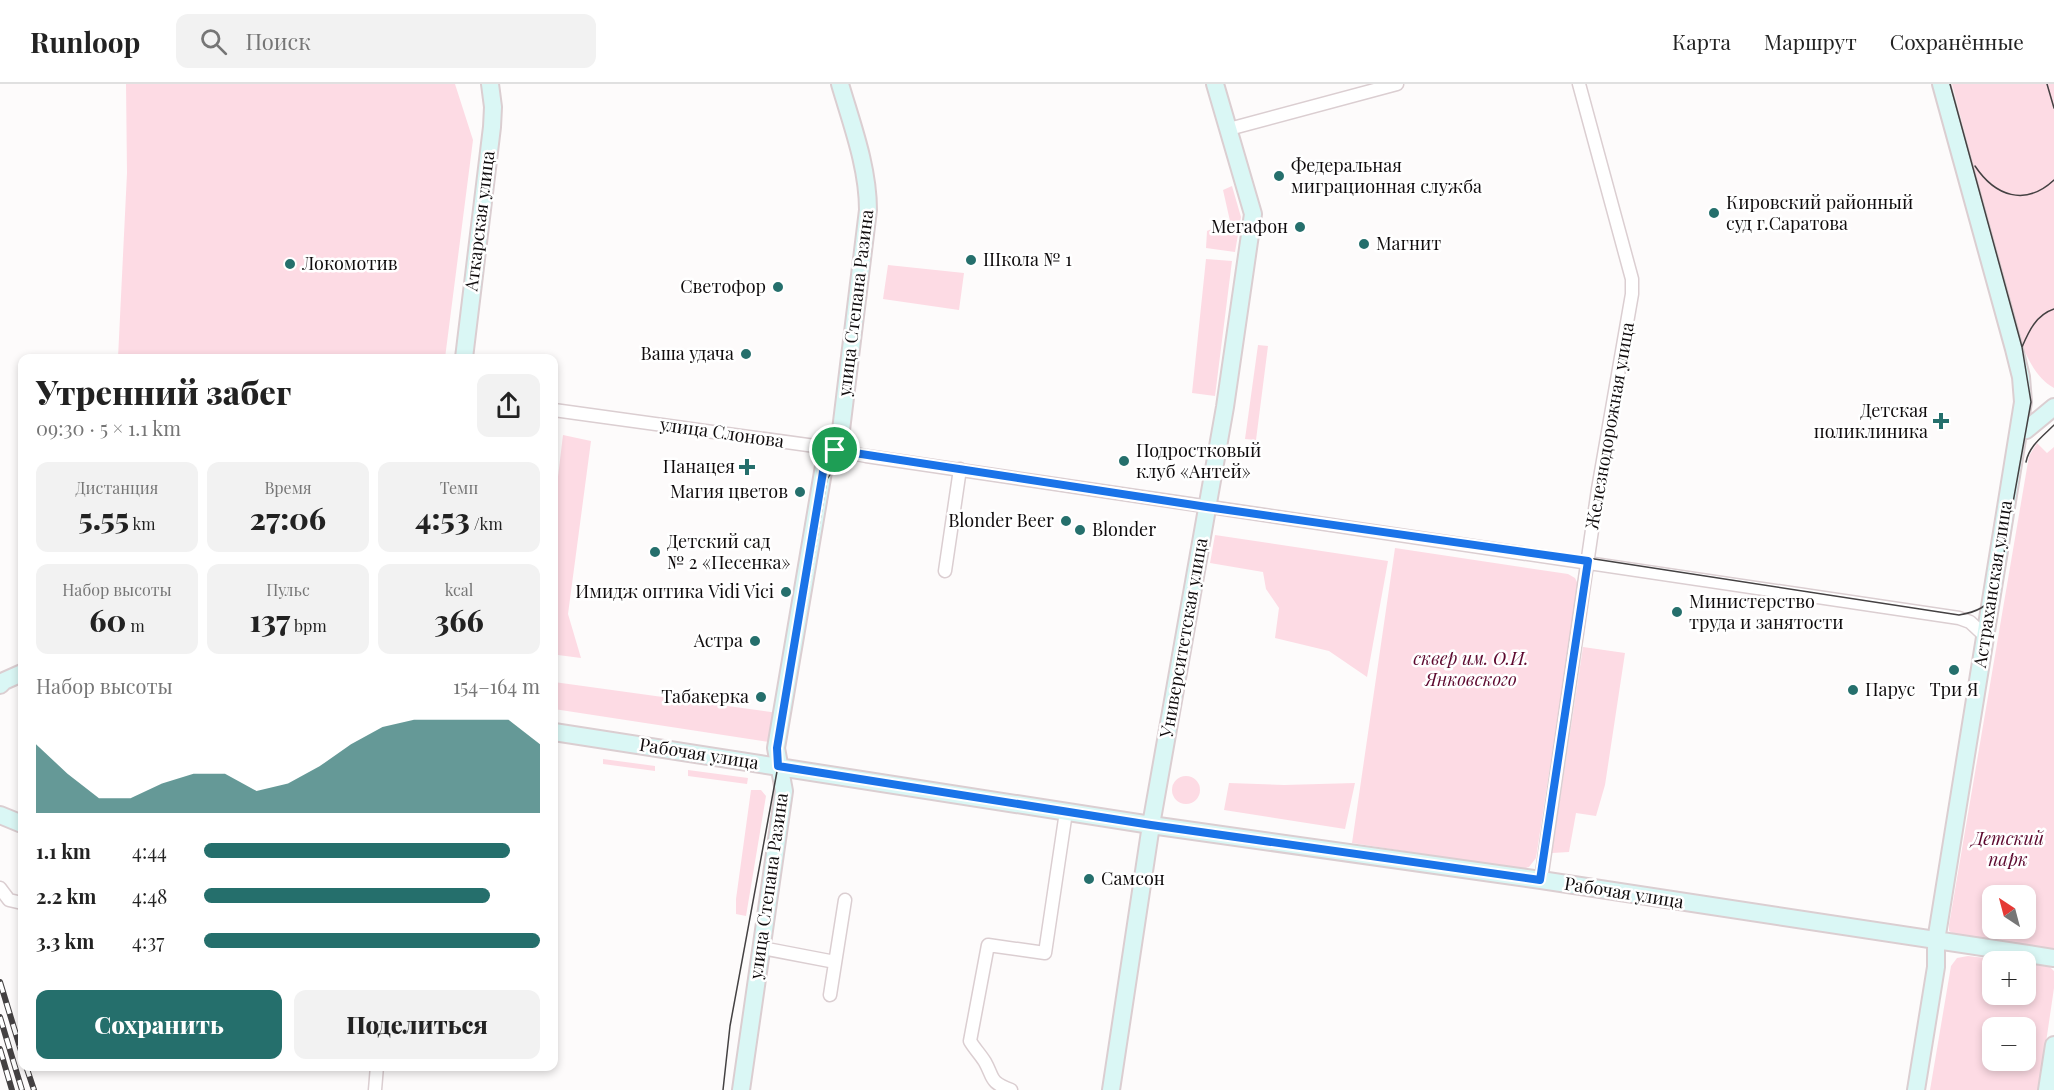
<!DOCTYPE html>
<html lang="ru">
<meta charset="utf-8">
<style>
body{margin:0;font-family:"Playfair Display",serif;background:#f2f2f2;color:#222;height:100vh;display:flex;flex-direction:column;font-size:22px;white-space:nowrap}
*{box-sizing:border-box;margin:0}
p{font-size:20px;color:#767676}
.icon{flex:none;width:33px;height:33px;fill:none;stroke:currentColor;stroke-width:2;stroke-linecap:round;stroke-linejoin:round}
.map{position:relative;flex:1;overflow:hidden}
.drawer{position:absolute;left:18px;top:270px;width:540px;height:717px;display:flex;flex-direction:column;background:#fff;border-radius:12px;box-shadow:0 3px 9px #0003}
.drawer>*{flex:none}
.needle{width:39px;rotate:324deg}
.controls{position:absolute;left:1982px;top:801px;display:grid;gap:12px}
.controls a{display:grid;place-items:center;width:54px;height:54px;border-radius:12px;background:#fff;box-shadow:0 3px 9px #0003;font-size:30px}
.pin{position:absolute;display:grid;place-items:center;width:51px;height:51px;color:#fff;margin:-26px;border:3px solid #fff;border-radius:50%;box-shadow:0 2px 6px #0007}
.round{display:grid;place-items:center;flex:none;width:63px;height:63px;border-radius:12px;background:#f2f2f2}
.headline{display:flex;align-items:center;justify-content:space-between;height:102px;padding:0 18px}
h1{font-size:33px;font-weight:800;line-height:45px}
.stats{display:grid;grid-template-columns:repeat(3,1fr);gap:9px;height:102px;padding:6px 18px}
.stats div{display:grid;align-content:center;border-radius:12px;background:#f2f2f2;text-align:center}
.stats b{font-size:30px;font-weight:800}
.stats small{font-size:16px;font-weight:400}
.stats p{font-size:16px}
.chart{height:168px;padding:12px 18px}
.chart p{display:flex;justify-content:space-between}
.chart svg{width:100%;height:108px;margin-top:6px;fill:#256f6c;opacity:.7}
.action{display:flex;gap:12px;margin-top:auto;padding:12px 18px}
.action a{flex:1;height:69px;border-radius:12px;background:#256f6c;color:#fff;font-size:24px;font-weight:800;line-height:69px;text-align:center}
.action a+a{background:#f2f2f2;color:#222}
ul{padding:0 18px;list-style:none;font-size:20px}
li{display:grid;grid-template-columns:96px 72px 1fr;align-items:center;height:45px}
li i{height:15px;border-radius:8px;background:#256f6c}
header{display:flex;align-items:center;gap:36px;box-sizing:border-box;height:84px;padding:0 30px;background:#fff;border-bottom:2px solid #e0e0e0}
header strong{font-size:28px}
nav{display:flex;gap:33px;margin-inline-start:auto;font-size:21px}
.search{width:420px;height:54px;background:#f2f2f2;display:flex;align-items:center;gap:15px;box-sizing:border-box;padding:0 21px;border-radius:12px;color:#767676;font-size:22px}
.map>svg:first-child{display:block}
.green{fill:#fddbe4;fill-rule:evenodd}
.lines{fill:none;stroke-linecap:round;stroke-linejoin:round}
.street-casing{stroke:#dbced1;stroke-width:15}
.secondary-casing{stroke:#dbced1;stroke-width:20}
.street{stroke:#fff;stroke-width:12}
.secondary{stroke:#daf7f5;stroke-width:16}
.tram{stroke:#444142;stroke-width:1.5}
.rail-casing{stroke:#444142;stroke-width:6}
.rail{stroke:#fff;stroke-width:4;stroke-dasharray:11;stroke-linecap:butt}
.route-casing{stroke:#fff;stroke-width:12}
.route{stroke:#1a73e8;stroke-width:8}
.poi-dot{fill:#256f6c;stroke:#fff;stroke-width:2}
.labels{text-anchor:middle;stroke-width:5;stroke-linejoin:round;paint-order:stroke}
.poi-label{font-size:18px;fill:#100c0d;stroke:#fff;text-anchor:start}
.street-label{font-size:18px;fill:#100c0d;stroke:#fff}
.park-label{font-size:18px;font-style:italic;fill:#5d092f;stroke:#fff}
</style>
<header>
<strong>Runloop</strong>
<div class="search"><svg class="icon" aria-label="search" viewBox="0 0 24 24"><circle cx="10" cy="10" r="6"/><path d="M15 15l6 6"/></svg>Поиск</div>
<nav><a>Карта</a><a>Маршрут</a><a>Сохранённые</a></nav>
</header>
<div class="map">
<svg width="2054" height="1006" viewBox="0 0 2054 1006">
<rect width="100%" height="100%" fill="#fdfbfb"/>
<path class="green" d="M126,0h329l18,56 -28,218 -17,-1v1h-310l9,-185z
M1952,0h102v304c-20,-11 -27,-32 -36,-52z
M1232,102l9,31 -6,35 -29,-4 1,-17 23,-10 -7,-31z
M1206,175l26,2 -17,135 -23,-3z
M888,181l76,8 -5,37 -76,-11z
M1258,261l10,1 -12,94 -11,-1z
M563,351l28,6 -23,173 13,44 -23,-3 -4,27 224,31 -9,29 -215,-33v-199z
M2037,359l10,10 7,-6v502l-100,-15 -5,-3v-6l80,-469zM1992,812h33v32h-33z
M1215,451l173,26 -21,116 -38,-26 -54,-13 4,-30 -13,-19 -3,-17 -53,-9z
M1395,464l173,26 7,4 3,6 -42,274 -7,9 -7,2 -170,-26z
M1583,563l42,6 -20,132 -9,31 -20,-3 -7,39 -17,1z
M603,675l52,7v5l-52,-7z
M688,686l60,8 -1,6 -59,-8z
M1172 706a14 14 0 1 1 28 0a14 14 0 1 1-28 0Z
M1229,699l55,2 71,-2 -10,46 -121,-19z
M751,706h10l5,6 -20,120 -10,-2v-15z
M1968,872l43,5 -19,1v32h33v-31l24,3 5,5v17l-15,102h-109l21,-124 6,-8zM1992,944h33v32h-33z"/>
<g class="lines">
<defs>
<path id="street" d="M1229,45l168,-45
M554,326l261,36 51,10 1093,162 11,4 14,13
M945,487l15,-102
M1541,796l57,-391 34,-195v-15l-53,-195
M0,804l9,12 13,3
M762,864l73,14
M830,911l15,-95
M375,1006l2,-24
M1011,1006c-22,-8 -17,-12 -26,-28 -5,-8 -11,-14 -15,-21l18,-96 57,8 21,-141"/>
<path id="secondary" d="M464,274l28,-231 1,-20 -3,-23
M2019,347l7,-1 28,-23
M0,601l4,-4 18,-8
M554,648l597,93 390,55 513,78
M0,731l22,9
M741,1006l43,-299 -8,-43 48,-282 11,-16 6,-20 27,-220c0,-43 -16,-85 -28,-126
M1111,1006l40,-265 74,-418 28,-193 -38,-130
M1916,1006l20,-123v-26l87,-539 -2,-25 -7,-28 -73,-265
M2047,1006l7,-45"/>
</defs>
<use href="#street" class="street-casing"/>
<use href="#secondary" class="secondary-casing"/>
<use href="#street" class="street"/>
<use href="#secondary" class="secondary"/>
<path class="tram" d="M2047,0l7,24
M1975,82c20,30 50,41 79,14
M2022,263c7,-16 14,-32 32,-38
M2026,378c3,-16 17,-26 28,-37
M723,1006l7,-64 48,-260 49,-287c10,-16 20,-25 39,-26l342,51 380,54 371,57c18,-3 28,-8 38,-23l34,-190 -9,-55 -72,-263"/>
<defs>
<path id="rail" d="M0,898l22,72
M0,933l22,73
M0,965l12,41
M26,982l8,24"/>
</defs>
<use href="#rail" class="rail-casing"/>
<use href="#rail" class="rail"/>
</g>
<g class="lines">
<defs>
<path id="route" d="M835,366l372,57 381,54 -48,319 -389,-55 -373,-59 -1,-18 47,-282z"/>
</defs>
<use href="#route" class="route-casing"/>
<use href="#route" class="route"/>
</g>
<g class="poi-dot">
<circle cx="1279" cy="92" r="6"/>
<circle cx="1714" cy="129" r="6"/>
<circle cx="1300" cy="143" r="6"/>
<circle cx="1364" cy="160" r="6"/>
<circle cx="971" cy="176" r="6"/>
<circle cx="290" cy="180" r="6"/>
<circle cx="778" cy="203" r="6"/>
<circle cx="746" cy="270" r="6"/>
<path d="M1938 328h6v6h6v6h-6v6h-6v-6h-6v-6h6z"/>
<circle cx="1124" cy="377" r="6"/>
<path d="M744 374h6v6h6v6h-6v6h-6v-6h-6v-6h6z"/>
<circle cx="800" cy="408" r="6"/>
<circle cx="1066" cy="437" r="6"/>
<circle cx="1080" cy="446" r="6"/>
<circle cx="655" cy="468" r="6"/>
<circle cx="786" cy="508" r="6"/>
<circle cx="1677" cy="528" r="6"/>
<circle cx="755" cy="557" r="6"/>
<circle cx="1954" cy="586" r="6"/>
<circle cx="1853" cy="606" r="6"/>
<circle cx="761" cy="613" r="6"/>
<circle cx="1089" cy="795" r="6"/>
</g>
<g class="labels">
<g class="poi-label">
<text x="1291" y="88">Федеральная<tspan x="1291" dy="21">миграционная служба</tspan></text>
<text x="1726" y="125">Кировский районный<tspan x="1726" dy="21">суд г.Саратова</tspan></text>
<text x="1288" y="149" text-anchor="end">Мегафон</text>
<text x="1376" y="166">Магнит</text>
<text x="983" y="182">Школа № 1</text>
<text x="302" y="186">Локомотив</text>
<text x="766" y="209" text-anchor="end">Светофор</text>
<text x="734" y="276" text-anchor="end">Ваша удача</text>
<text x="1928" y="333" text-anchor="end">Детская<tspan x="1928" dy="21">поликлиника</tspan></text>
<text x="1136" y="373">Подростковый<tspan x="1136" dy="21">клуб «Антей»</tspan></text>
<text x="735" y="389" text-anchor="end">Панацея</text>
<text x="788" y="414" text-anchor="end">Магия цветов</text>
<text x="1054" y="443" text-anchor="end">Blonder Beer</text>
<text x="1092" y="452">Blonder</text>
<text x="667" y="464">Детский сад<tspan x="667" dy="21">№ 2 «Песенка»</tspan></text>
<text x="774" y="514" text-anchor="end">Имидж оптика Vidi Vici</text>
<text x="1689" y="524">Министерство<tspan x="1689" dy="21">труда и занятости</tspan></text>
<text x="743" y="563" text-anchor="end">Астра</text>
<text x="1865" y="612">Парус</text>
<text x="1954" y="612" text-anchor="middle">Три Я</text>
<text x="749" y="619" text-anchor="end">Табакерка</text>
<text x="1101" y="801">Самсон</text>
</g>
<g class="street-label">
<text transform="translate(480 137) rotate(-83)" y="6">Аткарская улица</text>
<text transform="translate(856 219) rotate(-83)" y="6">улица Степана Разина</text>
<text transform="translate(1610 342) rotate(-80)" y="6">Железнодорожная улица</text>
<text transform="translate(722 349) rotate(8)" y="6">улица Слонова</text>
<text transform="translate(1993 500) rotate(-81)" y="6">Астраханская улица</text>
<text transform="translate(1184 554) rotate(-80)" y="6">Университетская улица</text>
<text transform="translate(699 670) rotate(9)" y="6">Рабочая улица</text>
<text transform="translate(769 802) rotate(-82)" y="6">улица Степана Разина</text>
<text transform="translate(1624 809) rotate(9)" y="6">Рабочая улица</text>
</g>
<g class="park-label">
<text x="1471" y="581">сквер им. О.И.<tspan x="1471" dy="21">Янковского</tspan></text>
<text x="2008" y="761">Детский<tspan x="2008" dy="21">парк</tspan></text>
</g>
</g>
</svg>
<div class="controls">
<a><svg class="needle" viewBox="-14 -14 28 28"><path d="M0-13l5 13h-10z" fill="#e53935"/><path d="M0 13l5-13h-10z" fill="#767676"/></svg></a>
<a>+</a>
<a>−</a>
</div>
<div class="pin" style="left:835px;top:366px;background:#1e9e55"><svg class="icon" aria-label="arrive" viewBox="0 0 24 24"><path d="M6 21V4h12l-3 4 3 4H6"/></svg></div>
<section class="drawer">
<div class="headline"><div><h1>Утренний забег</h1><p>09:30 · 5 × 1.1 km</p></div><a class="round"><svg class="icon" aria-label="share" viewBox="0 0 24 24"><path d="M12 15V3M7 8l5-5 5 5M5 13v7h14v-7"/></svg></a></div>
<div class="stats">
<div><p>Дистанция</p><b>5.55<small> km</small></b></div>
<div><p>Время</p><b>27:06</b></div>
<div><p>Темп</p><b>4:53<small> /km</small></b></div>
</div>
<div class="stats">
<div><p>Набор высоты</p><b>60<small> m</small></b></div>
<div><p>Пульс</p><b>137<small> bpm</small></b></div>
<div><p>kcal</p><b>366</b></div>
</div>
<div class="chart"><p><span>Набор высоты</span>154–164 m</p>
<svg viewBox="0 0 160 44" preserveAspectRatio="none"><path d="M0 44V16L10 28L20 38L30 38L40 32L50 28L60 28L70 35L80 32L90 25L100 16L110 9L120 6L130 6L140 6L150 6L160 16V44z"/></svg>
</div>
<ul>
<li><b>1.1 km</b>4:44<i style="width:91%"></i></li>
<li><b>2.2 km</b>4:48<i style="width:85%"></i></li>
<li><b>3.3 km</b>4:37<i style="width:100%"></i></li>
</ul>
<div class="action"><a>Сохранить</a><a>Поделиться</a></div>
</section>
</div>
